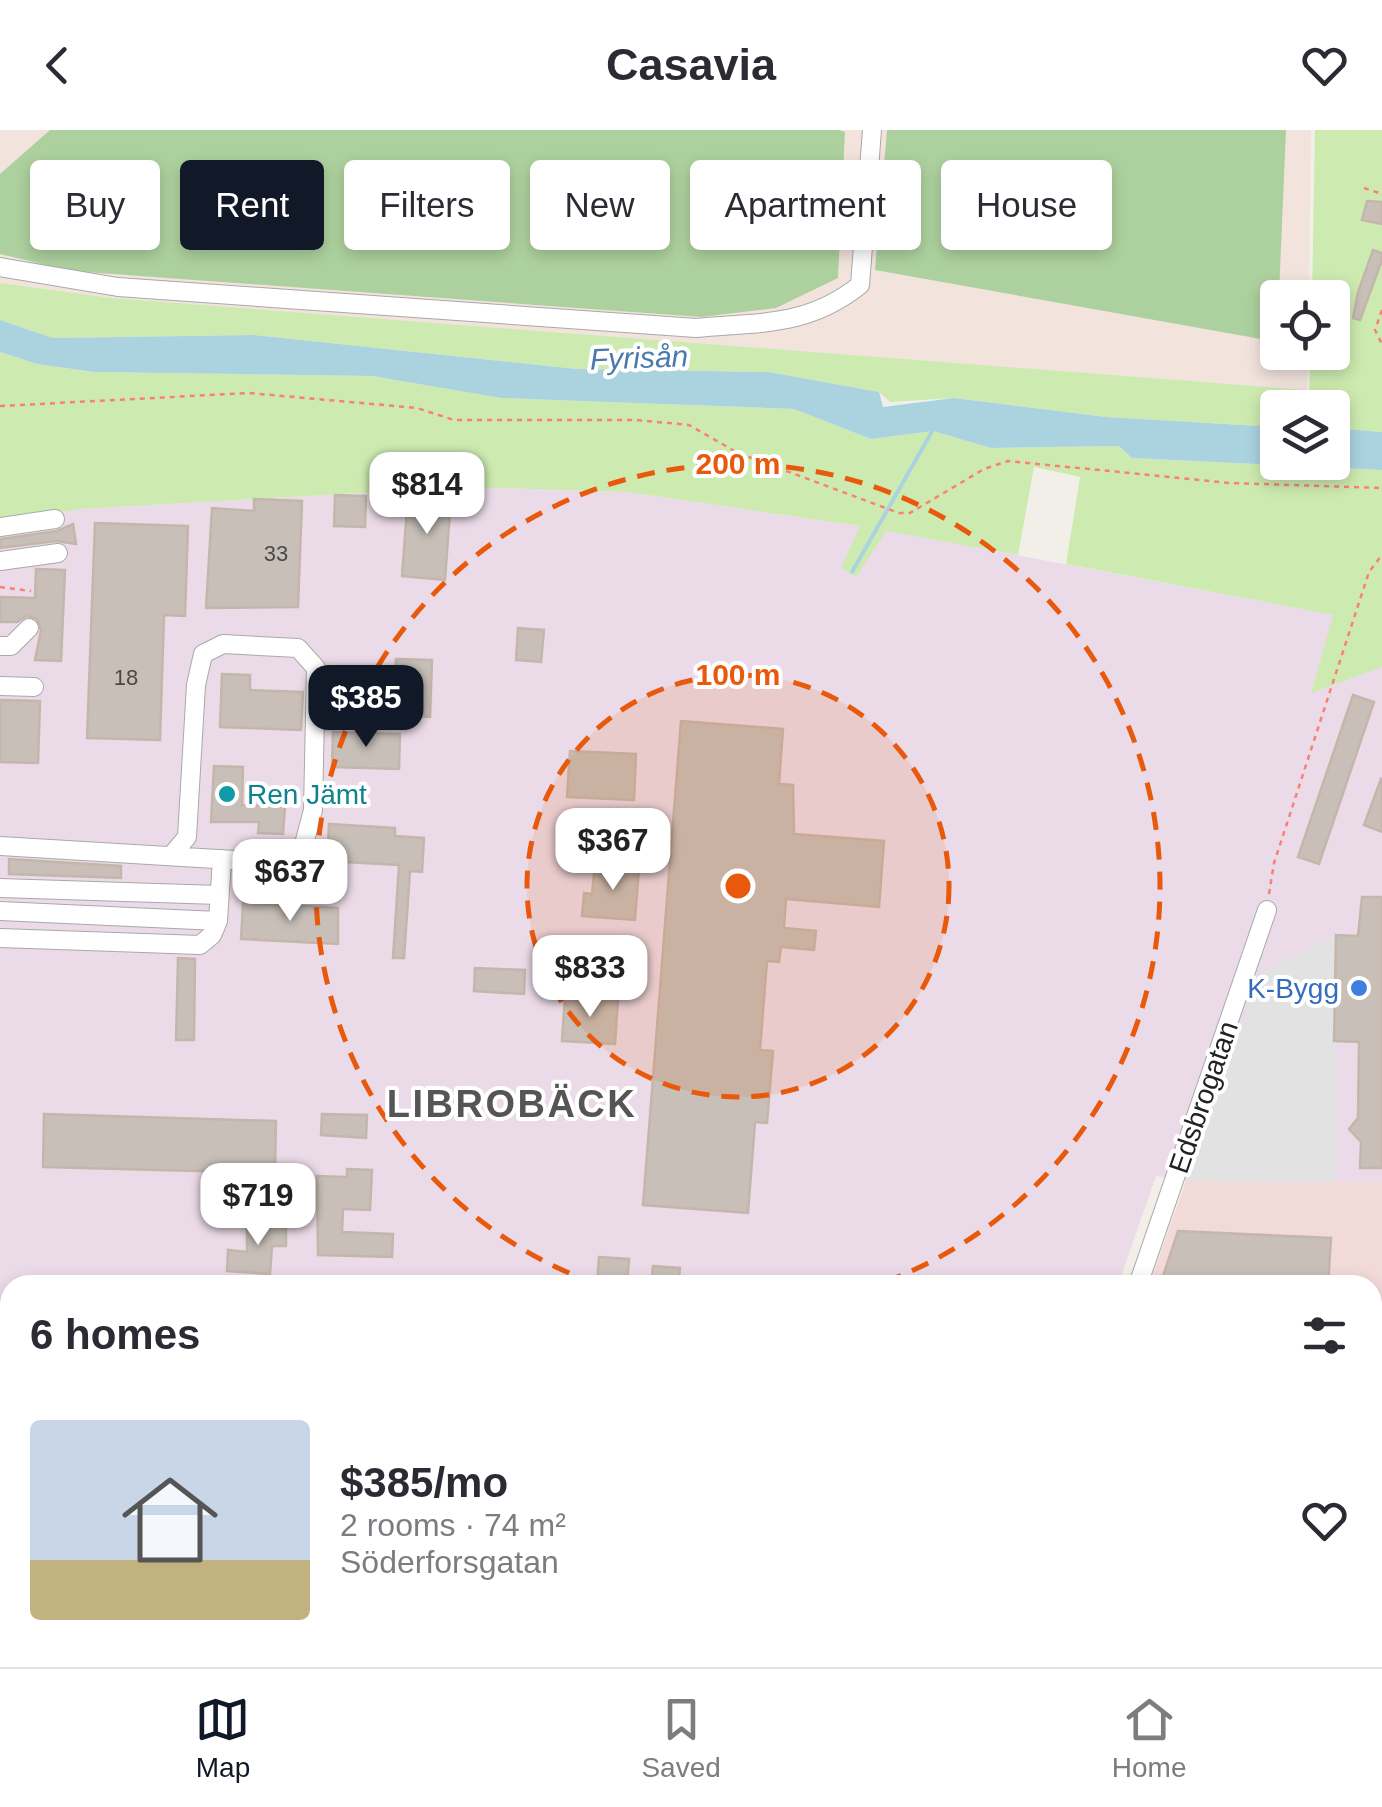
<!DOCTYPE html>
<meta charset="utf-8">
<style>
body{margin:0;font-family:Helvetica,sans-serif;background:#f2f2f3;color:#2b2b33;height:100vh;display:flex;flex-direction:column;font-size:38px;white-space:nowrap}
*{box-sizing:border-box;margin:0}
p{font-size:32px;color:#7c7c81}
.icon{flex:none;width:55px;height:55px;fill:none;stroke:currentColor;stroke-width:2;stroke-linecap:round;stroke-linejoin:round}
.map{position:relative;flex:1;overflow:hidden}
.panel{position:absolute;left:0px;top:1145px;width:1382px;height:392px;display:flex;flex-direction:column;background:#fff;border-radius:30px 30px 0 0;box-shadow:0 5px 15px #0003}
.panel>*{flex:none}
.guide{position:absolute;left:30px;top:30px;width:1322px;height:90px;display:flex;gap:20px}
.fabs{position:absolute;left:1260px;top:150px;display:grid;gap:20px}
.fabs a{display:grid;place-items:center;width:90px;height:90px;border-radius:10px;background:#fff;box-shadow:0 5px 15px #0003;font-size:50px}
.price{position:absolute;translate:-50% -85px;padding:0 22px;border-radius:20px;background:#fff;color:#222;font-size:32px;line-height:65px;filter:drop-shadow(0 2px 5px #0008)}
.price::after{content:'';position:absolute;left:50%;top:60px;width:30px;height:22px;margin-left:-15px;background:inherit;clip-path:polygon(0 0,100% 0,50% 100%)}
.price.active{background:#111827;color:#fff}
ul{padding:0;list-style:none}
li{display:flex;align-items:center;gap:30px;height:250px;padding:0 30px}
li span{display:grid;place-items:center;flex:none;width:280px;height:200px;border-radius:10px;color:#555}
li>.icon{margin-inline-start:auto}
span .icon{width:120px;height:120px;fill:#fffc;stroke-width:1}
li b{font-size:42px}
h2{display:flex;justify-content:space-between;align-items:center;height:120px;padding:0 30px;font-size:42px}
.pill{padding:0 35px;border-radius:10px;background:#fff;box-shadow:0 5px 15px #0003;font-size:35px;line-height:90px}
.pill.active{background:#111827;color:#fff}
header{display:flex;justify-content:space-between;align-items:center;height:130px;padding:0 30px;background:#fff;font-size:45px;font-weight:800}
.tabs{display:flex;justify-content:space-around;align-items:center;height:140px;border-top:2px solid #e1e1e2;background:#fff;font-size:28px;color:#7c7c81}
.tabs a{display:grid;justify-items:center;gap:5px}
.tabs .active{color:#111827}
.map>svg:first-child{display:block}
.commercial{fill:#f2dad9}
.industrial{fill:#ebdbe8}
.military{fill:#f3e3dd}
.farmland{fill:#eef0d5}
.grass{fill:#cdebb0}
.forest{fill:#add19e}
.parking{fill:#e2e2e2}
.water{fill:#aad3df}
.lines{fill:none;stroke-linecap:round;stroke-linejoin:round}
.stream{stroke:#aad3df;stroke-width:4}
.building{fill:#c7bfb8;stroke:#c4b6ab;stroke-width:2.5}
.minor-casing{stroke:#a9a9a9;stroke-width:20}
.major-casing{stroke:#a06b00;stroke-width:22}
.path{stroke:#fa8072;stroke-width:2.5;stroke-dasharray:5 5;stroke-linecap:butt}
.minor{stroke:#fff;stroke-width:18}
.major{stroke:#fcd6a4;stroke-width:20}
.ring{fill:none;stroke:#e8590c;stroke-width:5;stroke-dasharray:18 12}
.culture-dot{fill:#0f9aa8;stroke:#fff;stroke-width:4}
.shop-dot{fill:#3f7fe0;stroke:#fff;stroke-width:4}
.labels{text-anchor:middle;stroke-width:8;stroke-linejoin:round;paint-order:stroke}
.number-label{font-size:22px;fill:#4b4948}
.culture-label{font-size:28px;fill:#0d838f;stroke:#fff;text-anchor:start}
.shop-label{font-size:28px;fill:#366cbe;stroke:#fff;text-anchor:end}
.street-label{font-size:28px;fill:#222;stroke:#fff}
.water-label{font-size:30px;font-style:italic;fill:#4a7aab;stroke:#fff}
.district-label{font-size:38px;font-weight:bold;letter-spacing:2.5px;fill:#555;stroke:#fff}
.centre{fill:#e8590c;stroke:#fff;stroke-width:5}
.ring-label{font-size:30px;text-anchor:middle;font-weight:bold;fill:#e8590c;stroke:#fff;stroke-width:8;stroke-linejoin:round;paint-order:stroke}
</style>
<header><svg class="icon" aria-label="back" viewBox="0 0 24 24"><path d="M15 5l-7 7 7 7"/></svg>Casavia<svg class="icon" aria-label="heart" viewBox="0 0 24 24"><path d="M12 20l-8-8c-3-5 5-10 8-4 3-6 11-1 8 4z"/></svg></header>
<div class="map">
<svg width="1382" height="1537" viewBox="0 0 1382 1537">
<rect width="100%" height="100%" fill="#f2efe9"/>
<path class="commercial" d="M1186,1051l196,1v243l-9,10 -1,-150h-223z
M548,1528h155l72,9h-224z"/>
<path class="industrial" d="M465,357l162,5 246,36 461,87 -23,77 71,-25v515l-196,-1 -30,-5 -38,109h-1108v271l-10,1v-1036l80,-12z"/>
<path class="military" d="M0,0h1311l-2,167 -31,1v54l30,1 -1,37 -1195,-92 -112,-15z"/>
<path class="farmland" d="M10,1504v24h456l1,9h-467v-32z"/>
<path class="grass" d="M1315,0h67v302l-49,-4 -1,-20h-54l-1,19 -172,-10 -151,-19 -64,4 -11,-10 -110,-20 -192,-3 -323,-34 -201,3 -53,-18v-37l112,15 1195,92 2,13 1,-50 22,-1v-54l-20,-1z
M0,222l37,12 57,8 278,4 129,22 293,11 77,30 62,-8 58,17 128,-2 13,12 250,12v197l-71,26 22,-78 -267,-51 14,-87 -46,-10 -16,88 -132,-24 -30,46 -15,-9 19,-42 -233,-34 -162,-5 -385,22 -80,12z"/>
<path class="forest" d="M50,0h789l6,2 -7,146 -62,30 -75,9 -629,-46 -72,-17v-80z
M887,0h399l-9,212 -402,-72z
M466,1528h82l3,9h-84z"/>
<path class="parking" d="M1336,805l-1,247 -149,-1 74,-208z"/>
<path class="water" d="M0,190l53,18 201,-3 323,34 192,3 110,20 4,15 71,-9 152,19 171,10 1,35h54l1,-34 49,4v38l-250,-12 -13,-12 -128,2 -58,-17 -62,8 -77,-30 -293,-11 -129,-22 -278,-4 -57,-8 -37,-12z"/>
<g class="lines">
<path class="stream" d="M852,442l82,-144"/>
</g>
<path class="building" d="M1367,71l15,1v22l-20,-4z
M1373,120l9,3v7l-22,60 -7,-2 5,-26z
M335,365l31,1 -1,31 -31,-1z
M408,365l43,3 -6,82 -43,-4z
M254,369l48,2 -4,106 -92,1 6,-100 42,3z
M95,393l93,3 -3,90 -21,-1 -4,125 -73,-2z
M73,394l3,20 -20,-3 -56,7v-9l57,-8z
M36,439l29,1 -4,91 -26,-1 6,-30 -4,-11 -10,-3 -10,6h-17v-25l35,1z
M518,498l26,2 -3,32 -25,-2z
M396,529l36,1 -2,57 -37,-2z
M222,544l28,1v15l53,2 -2,38 -81,-3z
M1353,565l21,7 -55,162 -21,-7z
M0,570l40,1 -2,62 -38,-1z
M681,591l102,8 -4,55 14,1 1,49 90,7 -5,66 -93,-8 -2,29 32,3 -2,19 -33,-3 -2,15 -12,-1 -7,89 13,1 -6,72 -12,-1 -7,91 -105,-8z
M333,602l67,2 -1,35 -67,-2z
M570,621l66,3 -2,46 -67,-3z
M214,636l29,1 -1,38 43,2 -2,27 -25,-1 1,-11h-48z
M1381,649l1,1v52l-18,-7z
M329,694l66,4v8l29,2 -2,34 -12,-1 -6,87h-11l6,-93 -72,-4z
M9,729l112,7v12l-112,-4z
M595,734l44,4 -4,52 -53,-4 2,-23 8,1z
M1362,767h20v271h-22l1,-26 -12,-13 9,-11 1,-76 -25,-1 2,-106 22,1z
M243,773l95,5v36l-97,-5z
M178,828l17,1 -1,81h-18z
M475,838l50,2 -1,24 -50,-3z
M565,866l53,3 -3,45 -53,-3z
M44,984l232,7 -1,52 -232,-6z
M322,984l45,1 -1,23 -45,-3z
M347,1039l25,1 -2,40 -27,-1 -1,23 51,2 -1,23 -74,-2 -1,-79 30,1z
M247,1093h39v23h-14l-2,28 -43,-3 1,-21 19,2z
M1178,1101l153,7 -3,47h-168z
M599,1127l30,2 -2,26h-30z
M653,1136l27,2 -2,17h-27z"/>
<g class="lines">
<defs>
<path id="minor" d="M0,137l118,20 578,41c64,-6 111,-1 164,-43l12,-155
M0,397l55,-8
M0,431l58,-8
M0,516h11l18,-18
M0,556l34,1
M0,716l283,17 21,-19 9,-34 3,-142 -18,-20 -75,-4 -20,10 -7,31 -9,152 -16,19
M0,758l219,7
M0,781l218,10 4,-62
M0,808l200,7 12,-10 6,-14
M1138,1155l129,-375
M0,1338h10
M667,1528l5,9
M1022,1537l1,-9"/>
<path id="major" d="M1372,1389l10,-14
M1372,1441l10,-26
M0,1482l10,-1
M1372,1525l7,12
M800,1528l43,6
M830,1532l177,5
M1306,1537l14,-5"/>
</defs>
<use href="#minor" class="minor-casing"/>
<use href="#major" class="major-casing"/>
<path class="path" d="M1364,58l18,6
M1382,180l-7,20 7,14
M0,276l249,-13 168,15 37,12h183l52,5 49,28 161,60h11l74,-44 24,-8 222,22 152,5
M0,457l31,4
M1269,764l5,-31 95,-291 13,-17
M1372,1317l10,-10
M0,1456h10
M1372,1494l10,2
M1155,1528l39,3
M1229,1528l62,3
M391,1537v-9"/>
<use href="#minor" class="minor"/>
<use href="#major" class="major"/>
</g>
<circle cx="738" cy="756" r="211" fill="#e8590c" fill-opacity=".12"/>
<g class="ring">
<circle cx="738" cy="756" r="211"/>
<path d="M597 1154A422 422 0 1 1 879 1154"/>
</g>
<circle class="culture-dot" cx="227" cy="664" r="10"/>
<circle class="shop-dot" cx="1359" cy="858" r="10"/>
<g class="labels">
<g class="number-label">
<text x="276" y="431">33</text>
<text x="126" y="555">18</text>
</g>
<g class="culture-label">
<text x="247" y="674">Ren Jämt</text>
</g>
<g class="shop-label">
<text x="1339" y="868">K-Bygg</text>
</g>
<g class="street-label">
<text transform="translate(1203 967) rotate(-71)" y="10">Edsbrogatan</text>
</g>
<g class="water-label">
<text transform="translate(639 228) rotate(-2)" y="10">Fyrisån</text>
</g>
<g class="district-label">
<text x="512" y="987">LIBROBÄCK</text>
</g>
</g>
<circle cx="738" cy="756" r="15" class="centre"/>
<g class="ring-label">
<text x="738" y="344">200 m</text>
<text x="738" y="555">100 m</text>
</g>
</svg>
<div class="fabs">
<a><svg class="icon" aria-label="locate" viewBox="0 0 24 24"><circle cx="12" cy="12" r="6"/><path d="M12 2v4M12 18v4M2 12h4M18 12h4"/></svg></a>
<a><svg class="icon" aria-label="layers" viewBox="0 0 24 24"><path d="M12 4l9 5-9 5-9-5zM3 14l9 5 9-5"/></svg></a>
</div>
<b class="price" style="left:427px;top:407px">$814</b>
<b class="price active" style="left:366px;top:620px">$385</b>
<b class="price" style="left:613px;top:763px">$367</b>
<b class="price" style="left:290px;top:794px">$637</b>
<b class="price" style="left:590px;top:890px">$833</b>
<b class="price" style="left:258px;top:1118px">$719</b>
<div class="guide">
<a class="pill">Buy</a>
<a class="pill active">Rent</a>
<a class="pill">Filters</a>
<a class="pill">New</a>
<a class="pill">Apartment</a>
<a class="pill">House</a>
</div>
<section class="panel">
<h2>6 homes<svg class="icon" aria-label="filters" viewBox="0 0 24 24"><path d="M4 7h16M4 17h16"/><circle cx="9" cy="7" r="2"/><circle cx="15" cy="17" r="2"/></svg></h2>
<ul>
<li><span style="background:linear-gradient(#c9d6e8 70%,#c2b280 0)"><svg class="icon" aria-label="home" viewBox="0 0 24 24"><path d="M3 11l9-7 9 7M6 9v11h12V9"/></svg></span><div><b>$385/mo</b><p>2 rooms · 74 m²</p><p>Söderforsgatan</p></div><svg class="icon" aria-label="heart" viewBox="0 0 24 24"><path d="M12 20l-8-8c-3-5 5-10 8-4 3-6 11-1 8 4z"/></svg></li>
</ul>
</section>
</div>
<nav class="tabs">
<a class="active"><svg class="icon" aria-label="map" viewBox="0 0 24 24"><path d="M3 6l6-2 6 2 6-2v14l-6 2-6-2-6 2zM9 4v14M15 6v14"/></svg>Map</a>
<a><svg class="icon" aria-label="saved" viewBox="0 0 24 24"><path d="M7 4h10v16l-5-4-5 4z"/></svg>Saved</a>
<a><svg class="icon" aria-label="home" viewBox="0 0 24 24"><path d="M3 11l9-7 9 7M6 9v11h12V9"/></svg>Home</a>
</nav>
